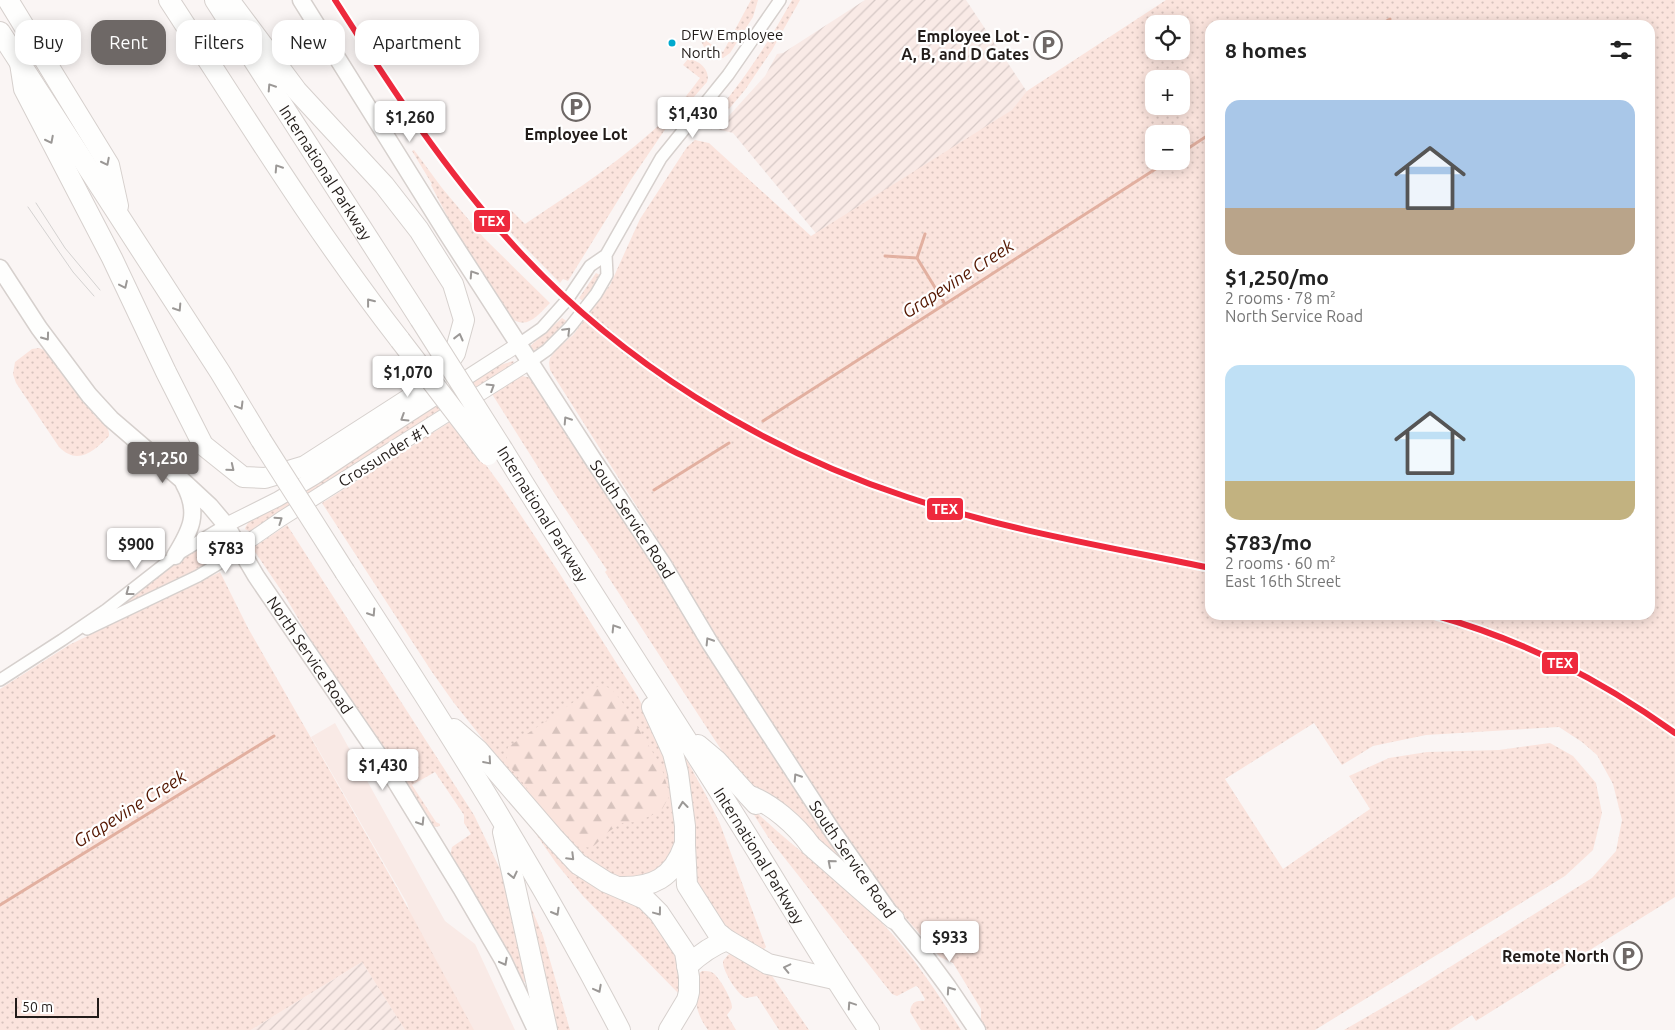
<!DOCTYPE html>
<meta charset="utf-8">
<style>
body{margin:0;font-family:Ubuntu,sans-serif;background:#f6f6f6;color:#222;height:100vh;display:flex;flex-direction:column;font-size:19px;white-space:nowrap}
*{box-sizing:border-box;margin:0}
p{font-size:16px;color:#767676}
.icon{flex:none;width:28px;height:28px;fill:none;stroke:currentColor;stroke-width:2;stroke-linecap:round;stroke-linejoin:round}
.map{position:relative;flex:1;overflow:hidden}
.details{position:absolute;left:1205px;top:20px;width:450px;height:600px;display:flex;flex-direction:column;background:#fff;border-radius:15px;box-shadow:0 2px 12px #0003}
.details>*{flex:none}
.top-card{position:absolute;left:15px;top:20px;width:475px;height:45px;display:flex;gap:10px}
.tools{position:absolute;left:1145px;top:15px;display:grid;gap:10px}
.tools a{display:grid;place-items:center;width:45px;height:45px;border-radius:10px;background:#fff;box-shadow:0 2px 12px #0003;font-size:25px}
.scale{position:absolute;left:15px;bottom:12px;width:84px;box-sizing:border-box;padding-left:5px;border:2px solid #221c19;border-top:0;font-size:14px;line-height:18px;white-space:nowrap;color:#221c19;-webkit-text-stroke:4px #fff;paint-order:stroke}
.price{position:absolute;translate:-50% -42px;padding:0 11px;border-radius:5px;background:#fff;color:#222;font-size:16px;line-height:32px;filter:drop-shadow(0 1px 2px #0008)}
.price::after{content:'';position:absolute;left:50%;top:30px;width:15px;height:11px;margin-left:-8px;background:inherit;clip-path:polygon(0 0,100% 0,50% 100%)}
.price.on{background:#6e6866;color:#fff}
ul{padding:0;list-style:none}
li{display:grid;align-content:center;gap:10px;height:265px;padding:0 20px}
li span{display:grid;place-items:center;height:155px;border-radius:15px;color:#555}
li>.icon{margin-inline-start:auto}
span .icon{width:90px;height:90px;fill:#fffc;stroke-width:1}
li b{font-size:21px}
h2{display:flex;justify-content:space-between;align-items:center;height:60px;padding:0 20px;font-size:21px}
.chip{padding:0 18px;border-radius:15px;background:#fff;box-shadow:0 2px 12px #0003;font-size:18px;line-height:45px}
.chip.on{background:#6e6866;color:#fff}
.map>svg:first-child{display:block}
.built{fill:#f9eae6}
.industrial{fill:url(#industrial-furrows)}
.grass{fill:url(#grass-dots);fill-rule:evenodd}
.forest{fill:url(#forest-firs)}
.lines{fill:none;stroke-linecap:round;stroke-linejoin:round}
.stream{stroke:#e2b0a0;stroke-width:3}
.minor-casing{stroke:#d6d0cd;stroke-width:14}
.tertiary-casing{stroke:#d6d0cd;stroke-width:16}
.secondary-casing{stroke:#d6d0cd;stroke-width:19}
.motorway-casing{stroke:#d6d0cd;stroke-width:22}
.minor{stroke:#fefefd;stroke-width:11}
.tertiary{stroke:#fefefd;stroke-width:14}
.secondary{stroke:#fefefd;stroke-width:16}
.motorway{stroke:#fefefd;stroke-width:20}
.tram{stroke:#d4d2d1;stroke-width:1}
.motorway-bridge-casing{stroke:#d6d0cd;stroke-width:22;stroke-linecap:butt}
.motorway-bridge{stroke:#fefefd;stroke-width:20}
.rail-1-casing{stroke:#fff;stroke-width:10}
.rail-1{stroke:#ee293d;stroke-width:6}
.oneway{stroke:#9b9896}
.bus-dot{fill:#00a9ce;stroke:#fff;stroke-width:2}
.labels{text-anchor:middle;stroke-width:4.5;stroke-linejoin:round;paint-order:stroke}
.bus-label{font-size:15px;fill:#221c19;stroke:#fff;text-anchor:start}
.poi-label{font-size:16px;font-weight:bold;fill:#221c19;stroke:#fff;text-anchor:end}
.street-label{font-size:16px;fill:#221c19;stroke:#fff}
.water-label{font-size:18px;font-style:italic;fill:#541701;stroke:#fff}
.line-badge{stroke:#fff;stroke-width:2}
.badge-label{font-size:14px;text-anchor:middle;font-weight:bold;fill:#fff}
</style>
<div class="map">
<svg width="1675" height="1030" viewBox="0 0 1675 1030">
<defs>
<pattern id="industrial-furrows" width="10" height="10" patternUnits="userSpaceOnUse" patternTransform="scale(1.25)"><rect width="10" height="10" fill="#f9eae6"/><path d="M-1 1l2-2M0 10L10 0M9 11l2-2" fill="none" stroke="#d5c8c5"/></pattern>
<pattern id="grass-dots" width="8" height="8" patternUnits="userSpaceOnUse" patternTransform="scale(1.25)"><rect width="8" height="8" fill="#fbe4dd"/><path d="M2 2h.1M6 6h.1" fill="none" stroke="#d7c3bd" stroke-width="1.8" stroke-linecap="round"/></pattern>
<pattern id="forest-firs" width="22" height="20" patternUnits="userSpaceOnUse" patternTransform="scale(1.25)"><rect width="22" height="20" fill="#fbe4dd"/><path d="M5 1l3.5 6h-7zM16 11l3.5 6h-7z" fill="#d7c3bd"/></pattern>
</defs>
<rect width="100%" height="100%" fill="#faf5f4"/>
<path class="built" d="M335,723l110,198 30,23 40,86h-53l-48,-102 -7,-25 -96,-166z"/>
<path class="industrial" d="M865,0h101l81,122 -214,132 -100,-121 -16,-4 48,-53 12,-22 6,-1z
M362,962l43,68h-154z"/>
<path class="grass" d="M751,0h7l-5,17 -23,36 -7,5 -6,-1 -13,-10 -3,-6 1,-3 21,14z
M792,0h8l-28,50 -27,40 -34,40c-3,-11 6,-19 13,-27 26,-32 48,-67 68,-103z
M1166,0h509v897l-199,124 -4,-6 -23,15h-105l66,-38 182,-114 24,-27 6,-31 -9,-36 -16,-29 -15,-13 -23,-15 -133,8 -53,11 -31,19 -28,-42 -89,56 58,90 87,-60 -21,-33 40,-18 38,-6 72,-2 51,-7 23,13 23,27 6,30 -9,37 -28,26 -250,154h-328l-6,-10v-11l-28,-46 -13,-6 -50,-57 -26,-34 -135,-206 -50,-87 -129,-203 -1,-7 1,-5 6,-8 17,-15 37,-50 30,-66 47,-72 8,-7 14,3 102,93 201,-126 15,-19zM1154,24h27v27h-27zM1210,25h440v590h-440zM1154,79h27v27h-27zM1154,134h27v27h-27z
M688,59c11,1 23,11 19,23l-43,49 -34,50 -62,100 -5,-2 -3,4 -47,-48 -14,-17 9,-7h4l13,13c50,-33 100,-66 144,-108 11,-11 21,-25 31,-38l-17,-13z
M414,150l28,38 42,50 66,65c-13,13 -23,28 -41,14l-47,-72 -31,-60 1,-1 -20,-33z
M596,273l4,2v2l-16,25 -5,-4z
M562,318l6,4c-10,9 -23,25 -36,29l-3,-4z
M39,348l5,2 52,67c6,5 14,10 13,19 -15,15 -31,30 -50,11l-43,-64 -3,-9 2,-12 17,-13z
M513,361l1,1 -11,10 -247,157 -7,2 -4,-2c4,-14 28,-21 40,-27l215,-137z
M522,376l10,2 311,482 -3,1 -76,-64 -25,-25 -17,-21 -117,-179 2,-2 -52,-76 -63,-100z
M453,420l49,67 56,84 80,126 23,44 17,79 -4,33 -17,21 -27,7 -35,-14 -38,-35 -103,-129 -22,-31 -110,-169z
M287,525l187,290 27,56 15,44 12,66 -4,1 -74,-126 2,-9 19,-13 -7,-11v-8l-29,-43 -23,13 24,37 4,2v2l-5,1 -4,-2 -115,-176 -31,-53 -32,-47 1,-2z
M220,532l10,18 -47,29 -70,34 -2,-3 75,-58z
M220,572l28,56 149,260 77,142h-69l-43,-68 -111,68h-251v-341l69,-44z
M680,748l26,47 14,29 46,123 -6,6 -33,-18 -37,-56z
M511,798l37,39 99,69 36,56 -2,34 -98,-100 -27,-33z
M750,806c38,38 82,68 121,106 36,34 64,77 90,118h-40l-11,-18c1,-9 5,-12 14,-11l1,-2 -7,-12 -2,-1 -19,10 -5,-2 -124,-157 -19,-30z
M531,907l12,29 27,94h-15l-28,-122z
M732,953l38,20 39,57h-30l-22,-34 -11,2c-9,-4 -24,-28 -23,-37l5,-6z
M702,971c4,0 8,0 11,2 7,5 20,28 19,35l-5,7 9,15h-28c-15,-21 -12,-31 -11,-55z"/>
<path class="forest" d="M603,685l8,4 10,11 40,66 9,29 -9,16 -24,11 -15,1 -14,9 -12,12 -5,4 -6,-1 -9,-5 -24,-22 -44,-56 -2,-10 2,-7 86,-59z"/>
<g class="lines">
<path class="stream" d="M1380,25l10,-6
M1181,153l29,-19
M925,234l-8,24 28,46
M885,256l32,2
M763,421l405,-260
M654,490l75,-47
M0,905l274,-169"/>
<defs>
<path id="minor" d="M519,344l23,-16 25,-28 23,-34 16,-11 55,-97 67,-83 52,-75
M530,362l17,-12 23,-23 26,-33 11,-19 -1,-20
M87,629l111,-53 20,-12 21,-16
M0,680l62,-40 44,-30 69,-54 51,-31"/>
<path id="tertiary" d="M226,525l52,-26 37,-22 75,-50 129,-83
M239,548l42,-29 249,-157"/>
<g id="secondary">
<path id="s1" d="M301,0l145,232 148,229 70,105 46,77 123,189 61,87 34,41 20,27 29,43"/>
<path id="s2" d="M0,268l39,60 50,67 22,24 71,61 28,26 16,19 30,51 132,193 73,119 42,72 33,70"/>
<path d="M175,556c16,-26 25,-43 9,-72"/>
</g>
<g id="motorway">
<path d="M8,0l101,165 9,41"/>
<path d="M169,0c75,115 147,232 231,340"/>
<path id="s3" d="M215,0l205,319"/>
<path d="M0,32l220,340 41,68"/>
<path d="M20,63l4,26 88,169 54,114 37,73 40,32 22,1 40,-12 118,-76 19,-18 13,-19 9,-33 -11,-36 -34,-54 -35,-45 -87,-94 -68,-91"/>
<path id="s4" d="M503,450c74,121 152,239 227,358 47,74 90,150 139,222"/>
<path d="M345,572c98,150 193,300 275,458"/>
<path d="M652,707l21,46 5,20 7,53v19l2,40 30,47 10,8 41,24 66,15"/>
<path d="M454,729l24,21 75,87 25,27 28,18 39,17 14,14 26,39 4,25v15l-2,8 -18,30"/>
<path d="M698,745l19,16 39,43"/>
<path d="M748,795c24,9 48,30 63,51l83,73"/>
<path d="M503,832l44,198"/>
<path d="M620,887c32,1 53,-9 64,-41"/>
<path d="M687,966c11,-10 26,-21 40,-26"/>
</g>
</defs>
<use href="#minor" class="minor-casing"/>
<use href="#tertiary" class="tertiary-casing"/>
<use href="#secondary" class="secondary-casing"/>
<use href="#motorway" class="motorway-casing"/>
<use href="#minor" class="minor"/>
<use href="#tertiary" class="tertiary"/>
<use href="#secondary" class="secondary"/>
<use href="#motorway" class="motorway"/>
<path class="tram" d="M36,203l29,45 35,42
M28,207l45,65 21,24"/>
<defs>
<path id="motorway-bridge" d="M420,319l83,131
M400,340l88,115
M261,440l84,132"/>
</defs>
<use href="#motorway-bridge" class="motorway-bridge-casing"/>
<use href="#motorway-bridge" class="motorway-bridge"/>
<defs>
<path id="rail-1" d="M335,0c55,86 110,171 180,247 105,115 244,201 392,250 98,33 202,50 303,71
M1434,615c91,26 164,63 241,118"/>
</defs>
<use href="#rail-1" class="rail-1-casing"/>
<use href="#rail-1" class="rail-1"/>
</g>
<defs><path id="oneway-chevron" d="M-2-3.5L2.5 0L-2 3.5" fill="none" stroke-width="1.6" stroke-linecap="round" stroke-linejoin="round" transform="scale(1.25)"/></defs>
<g class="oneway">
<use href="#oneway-chevron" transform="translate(271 87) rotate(-123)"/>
<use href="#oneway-chevron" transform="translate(50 140) rotate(63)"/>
<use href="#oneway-chevron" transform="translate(106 162) rotate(63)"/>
<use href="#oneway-chevron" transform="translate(278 168) rotate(-123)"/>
<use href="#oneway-chevron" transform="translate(473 274) rotate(-123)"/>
<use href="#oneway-chevron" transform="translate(124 285) rotate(65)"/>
<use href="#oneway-chevron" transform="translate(370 302) rotate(-128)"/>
<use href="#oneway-chevron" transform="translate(178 308) rotate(57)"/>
<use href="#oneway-chevron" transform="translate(567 331) rotate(-45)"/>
<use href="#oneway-chevron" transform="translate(46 337) rotate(54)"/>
<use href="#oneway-chevron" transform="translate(459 337) rotate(-76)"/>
<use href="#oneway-chevron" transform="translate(491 387) rotate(-32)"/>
<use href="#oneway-chevron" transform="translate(240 406) rotate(59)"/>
<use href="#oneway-chevron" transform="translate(404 418) rotate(148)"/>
<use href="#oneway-chevron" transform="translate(567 420) rotate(-123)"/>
<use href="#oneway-chevron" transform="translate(231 468) rotate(39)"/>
<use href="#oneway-chevron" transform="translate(279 520) rotate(-34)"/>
<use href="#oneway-chevron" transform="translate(129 592) rotate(143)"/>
<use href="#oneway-chevron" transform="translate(372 613) rotate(57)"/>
<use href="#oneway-chevron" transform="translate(615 628) rotate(-122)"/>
<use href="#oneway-chevron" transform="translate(709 641) rotate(-122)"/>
<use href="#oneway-chevron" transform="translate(488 761) rotate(49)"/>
<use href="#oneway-chevron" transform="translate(797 777) rotate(-123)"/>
<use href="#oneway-chevron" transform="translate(683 805) rotate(-96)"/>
<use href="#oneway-chevron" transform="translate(421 822) rotate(58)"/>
<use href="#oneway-chevron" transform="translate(571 857) rotate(45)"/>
<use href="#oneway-chevron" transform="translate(831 863) rotate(-139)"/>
<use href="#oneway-chevron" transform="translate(513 875) rotate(77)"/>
<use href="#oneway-chevron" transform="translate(556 912) rotate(60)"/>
<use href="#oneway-chevron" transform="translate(658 912) rotate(53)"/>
<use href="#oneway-chevron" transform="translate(504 962) rotate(62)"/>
<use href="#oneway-chevron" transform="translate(787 968) rotate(-167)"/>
<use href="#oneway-chevron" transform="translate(598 989) rotate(62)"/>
<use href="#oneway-chevron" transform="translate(950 990) rotate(-125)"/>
<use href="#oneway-chevron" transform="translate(851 1005) rotate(-124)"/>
</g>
<defs>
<symbol id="parking-ring" viewBox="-11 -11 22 22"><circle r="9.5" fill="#fff" stroke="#6e6866" stroke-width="1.5"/><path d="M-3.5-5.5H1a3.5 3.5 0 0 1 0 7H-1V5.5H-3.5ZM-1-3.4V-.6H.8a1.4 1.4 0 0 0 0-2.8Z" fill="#6e6866"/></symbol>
</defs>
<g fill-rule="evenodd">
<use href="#parking-ring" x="1032" y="29" width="32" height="32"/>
<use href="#parking-ring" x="560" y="91" width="32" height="32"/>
<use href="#parking-ring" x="1612" y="940" width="32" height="32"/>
</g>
<circle class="bus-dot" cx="672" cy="43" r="4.5"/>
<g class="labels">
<g class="bus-label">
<text x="681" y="40">DFW Employee<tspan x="681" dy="18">North</tspan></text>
</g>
<g class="poi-label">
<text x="1029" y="42">Employee Lot -<tspan x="1029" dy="18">A, B, and D Gates</tspan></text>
<text x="576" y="140" text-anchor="middle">Employee Lot</text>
<text x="1609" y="962">Remote North</text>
</g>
<g class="street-label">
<text dy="6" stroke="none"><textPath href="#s3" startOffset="205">International Parkway</textPath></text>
<text transform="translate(384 455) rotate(-32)" y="6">Crossunder #1</text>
<text transform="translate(543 514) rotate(58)" y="6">International Parkway</text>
<text dy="6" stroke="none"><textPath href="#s1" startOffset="616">South Service Road</textPath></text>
<text dy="6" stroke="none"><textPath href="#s2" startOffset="499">North Service Road</textPath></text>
<text dy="6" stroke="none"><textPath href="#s4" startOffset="480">International Parkway</textPath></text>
<text dy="6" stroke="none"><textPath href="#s1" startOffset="1021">South Service Road</textPath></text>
</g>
<g class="water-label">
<text transform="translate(958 279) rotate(-33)" y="6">Grapevine Creek</text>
<text transform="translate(130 809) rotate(-32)" y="6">Grapevine Creek</text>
</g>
</g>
<g class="line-badge">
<rect x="473" y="209" width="38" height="24" rx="5" fill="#ee293d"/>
<rect x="926" y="497" width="38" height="24" rx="5" fill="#ee293d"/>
<rect x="1541" y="651" width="38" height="24" rx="5" fill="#ee293d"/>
</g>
<g class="badge-label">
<text x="492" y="226">TEX</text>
<text x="945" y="514">TEX</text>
<text x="1560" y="668">TEX</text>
</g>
</svg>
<div class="tools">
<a><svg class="icon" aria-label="locate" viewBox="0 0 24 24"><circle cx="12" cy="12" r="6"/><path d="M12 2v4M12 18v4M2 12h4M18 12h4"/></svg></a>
<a>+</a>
<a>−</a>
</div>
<div class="scale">50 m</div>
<b class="price" style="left:693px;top:139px">$1,430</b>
<b class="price" style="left:410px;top:143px">$1,260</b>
<b class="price" style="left:408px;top:398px">$1,070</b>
<b class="price on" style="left:163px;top:484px">$1,250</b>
<b class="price" style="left:136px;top:570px">$900</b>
<b class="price" style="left:226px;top:574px">$783</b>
<b class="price" style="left:383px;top:791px">$1,430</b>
<b class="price" style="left:950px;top:963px">$933</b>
<div class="top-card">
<a class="chip">Buy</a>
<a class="chip on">Rent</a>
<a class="chip">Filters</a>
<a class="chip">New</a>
<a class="chip">Apartment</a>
</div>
<section class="details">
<h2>8 homes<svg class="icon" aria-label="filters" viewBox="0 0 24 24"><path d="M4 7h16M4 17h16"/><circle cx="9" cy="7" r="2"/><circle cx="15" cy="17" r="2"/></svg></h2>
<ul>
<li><span style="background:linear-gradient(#a9c7e8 70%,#b9a48a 0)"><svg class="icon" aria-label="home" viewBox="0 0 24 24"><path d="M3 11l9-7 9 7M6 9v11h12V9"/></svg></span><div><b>$1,250/mo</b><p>2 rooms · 78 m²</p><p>North Service Road</p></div></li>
<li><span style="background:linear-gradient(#bfe0f5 75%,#c2b280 0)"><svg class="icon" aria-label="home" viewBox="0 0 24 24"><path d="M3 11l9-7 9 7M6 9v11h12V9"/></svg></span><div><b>$783/mo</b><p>2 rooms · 60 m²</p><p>East 16th Street</p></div></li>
</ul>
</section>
</div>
